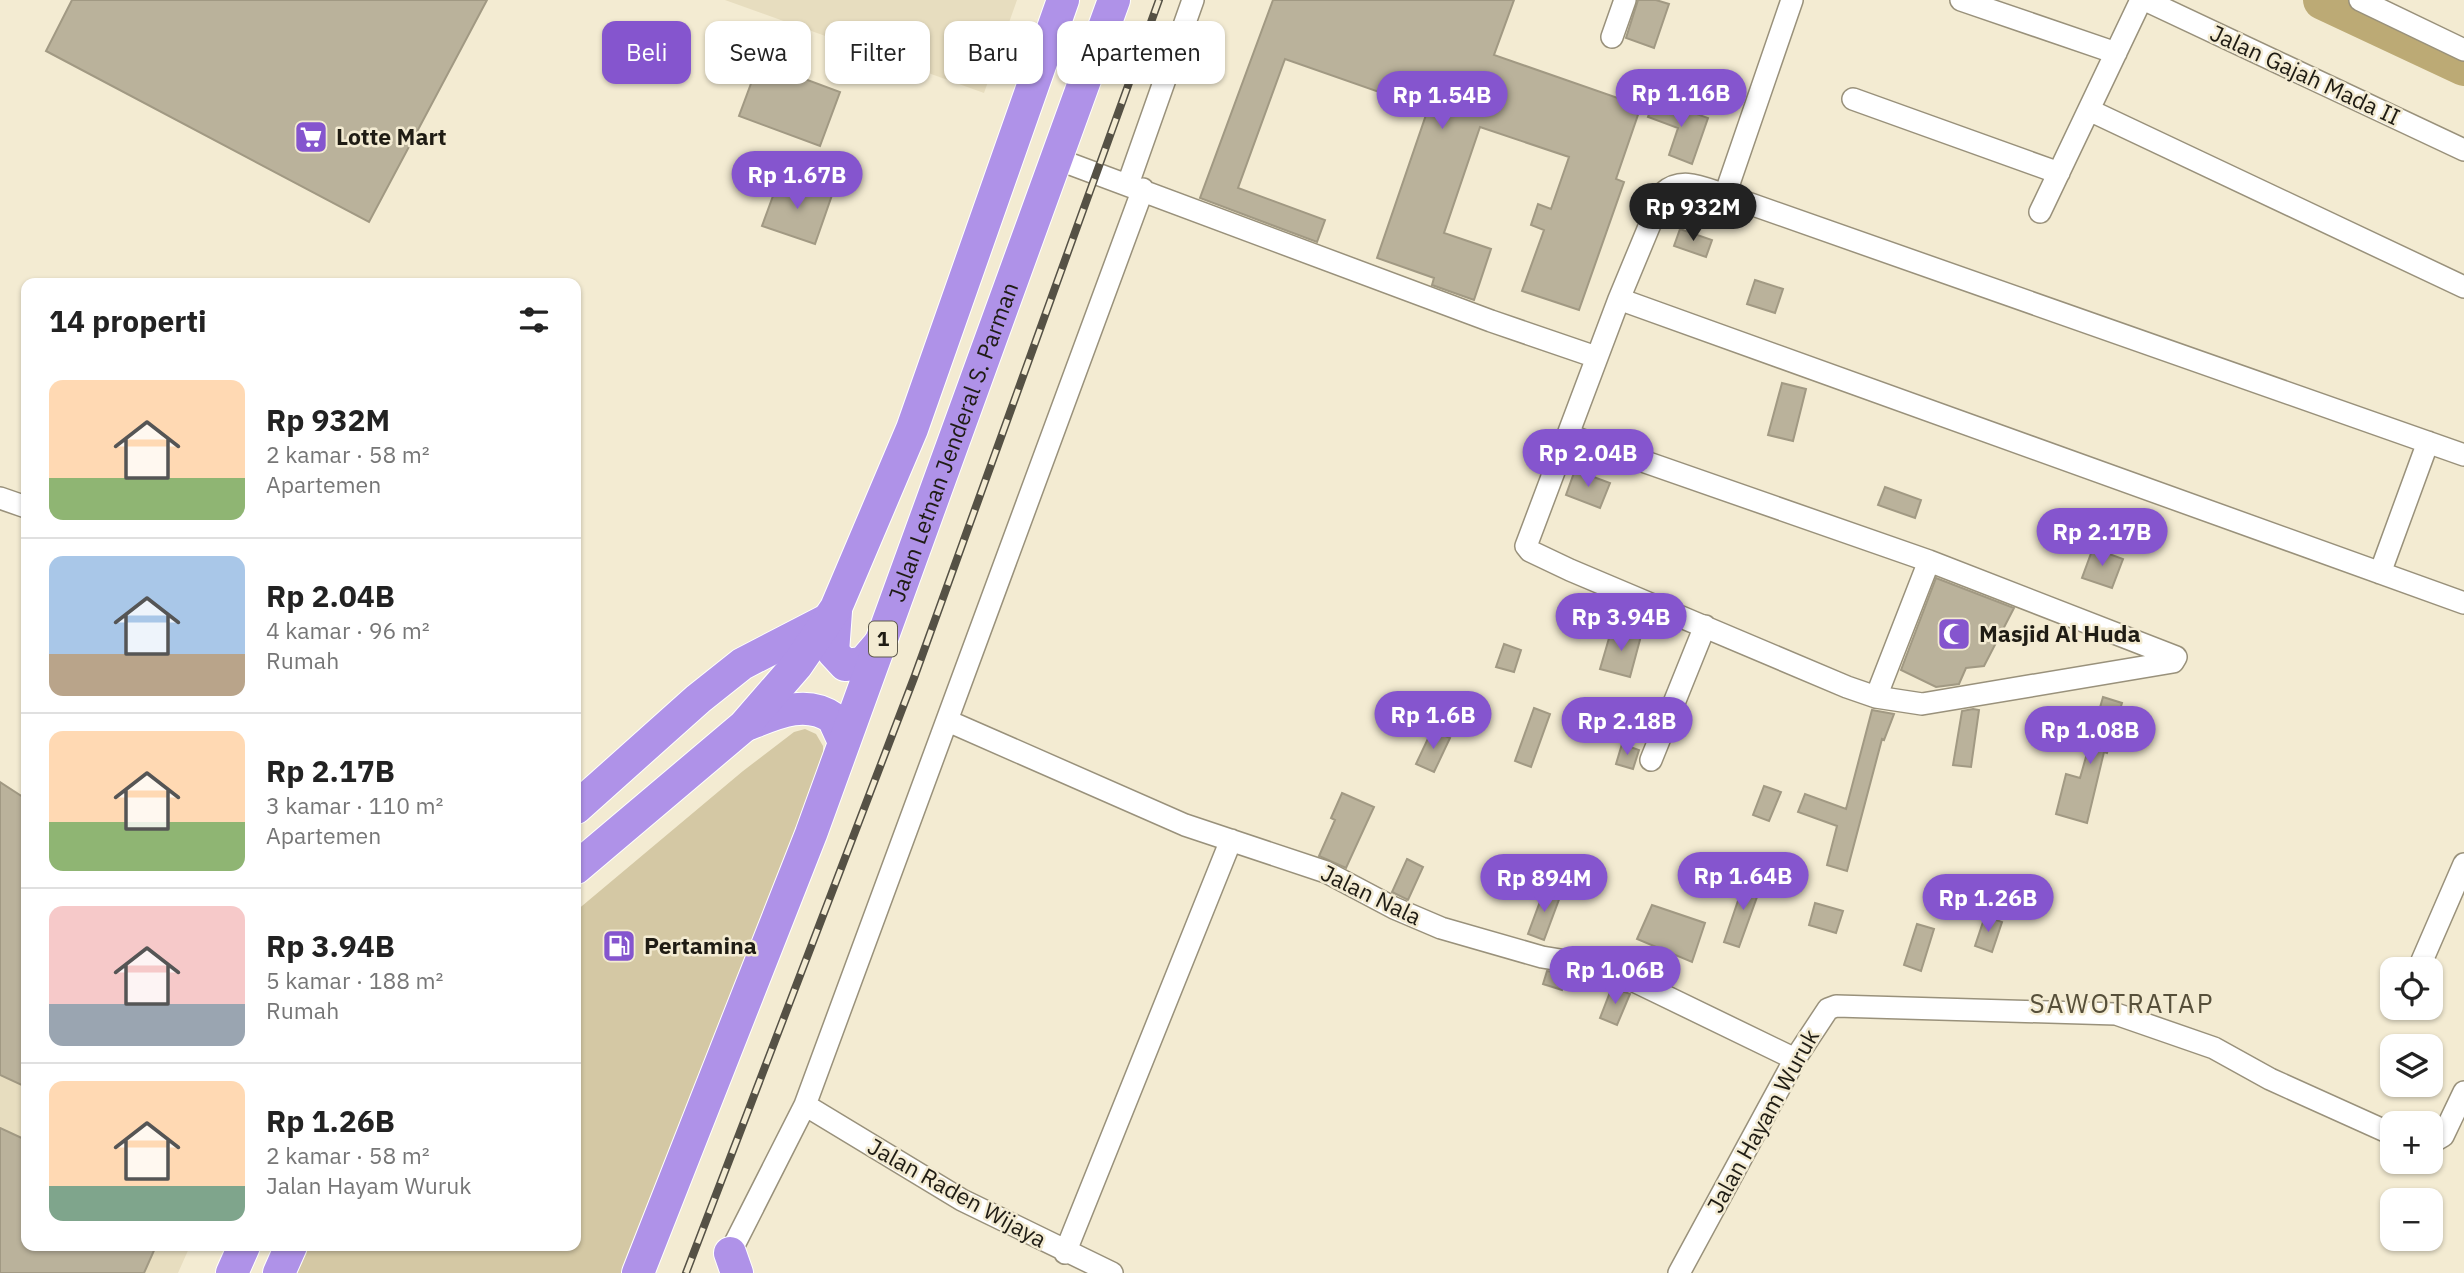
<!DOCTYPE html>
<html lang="id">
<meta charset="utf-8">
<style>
body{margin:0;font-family:"IBM Plex Sans",sans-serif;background:#f6f6f6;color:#222;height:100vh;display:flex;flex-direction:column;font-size:26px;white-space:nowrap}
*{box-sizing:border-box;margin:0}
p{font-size:23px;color:#767676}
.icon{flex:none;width:38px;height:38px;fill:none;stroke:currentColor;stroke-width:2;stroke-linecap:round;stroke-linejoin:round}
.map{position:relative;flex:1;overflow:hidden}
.panel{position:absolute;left:21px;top:278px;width:560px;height:973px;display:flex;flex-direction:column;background:#fff;border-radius:14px;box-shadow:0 2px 5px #0004}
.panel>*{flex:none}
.guide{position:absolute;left:602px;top:21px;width:665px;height:63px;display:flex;gap:14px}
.buttons{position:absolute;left:2380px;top:957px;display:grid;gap:14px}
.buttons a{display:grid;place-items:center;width:63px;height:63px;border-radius:14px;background:#fff;box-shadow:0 2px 5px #0004;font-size:35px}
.price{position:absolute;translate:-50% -60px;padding:0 16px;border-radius:24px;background:#8555ce;color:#fff;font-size:23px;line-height:46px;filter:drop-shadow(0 2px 4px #0008)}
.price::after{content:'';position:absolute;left:50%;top:42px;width:21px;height:16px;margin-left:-10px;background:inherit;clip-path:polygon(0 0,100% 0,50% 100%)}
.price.selected{background:#222;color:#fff}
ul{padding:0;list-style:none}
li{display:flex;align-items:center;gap:21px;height:175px;padding:0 28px}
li+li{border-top:2px solid #e0e0e0}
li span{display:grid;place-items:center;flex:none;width:196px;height:140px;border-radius:14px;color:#555}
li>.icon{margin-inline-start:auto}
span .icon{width:84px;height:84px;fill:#fffc;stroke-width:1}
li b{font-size:30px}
h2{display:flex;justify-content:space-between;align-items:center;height:84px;padding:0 28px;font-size:30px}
.chip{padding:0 24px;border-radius:14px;background:#fff;box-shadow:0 2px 5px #0004;font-size:24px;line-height:63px}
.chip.selected{background:#8555ce;color:#fff}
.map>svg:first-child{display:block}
.built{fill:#e7ddbf}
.green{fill:#d4c8a4}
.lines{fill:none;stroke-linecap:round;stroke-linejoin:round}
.river{stroke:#bcaa75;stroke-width:40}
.building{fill:#bab29b;stroke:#a19983;stroke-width:2}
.minor-casing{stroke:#99917b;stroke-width:24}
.highway-casing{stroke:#fff;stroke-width:34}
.minor{stroke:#fff;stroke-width:21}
.highway{stroke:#af92e8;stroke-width:32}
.rail-casing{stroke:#555145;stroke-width:8}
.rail{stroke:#f3ebd2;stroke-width:5;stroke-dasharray:16;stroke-linecap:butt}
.labels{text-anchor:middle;stroke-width:5;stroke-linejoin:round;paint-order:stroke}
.shield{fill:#f3ebd2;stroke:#5f5a4d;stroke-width:2}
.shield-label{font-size:21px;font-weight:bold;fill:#1f1c14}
.street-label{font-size:23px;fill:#1f1c14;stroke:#f3ebd2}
.poi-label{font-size:23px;font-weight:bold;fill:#1f1c14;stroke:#f3ebd2;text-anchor:start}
.quarter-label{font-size:26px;letter-spacing:2px;fill:#564f3a;stroke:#f3ebd2}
</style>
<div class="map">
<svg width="2464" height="1273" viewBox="0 0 2464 1273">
<rect width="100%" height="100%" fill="#f3ebd2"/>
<path class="built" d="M725,0h292l-33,93z
M0,901l26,17v328h164l-12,27h-178z"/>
<path class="green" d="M805,729l11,5 7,12v19l-135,347 -66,161h-337l11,-27h280v-335l167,-140 51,-39z"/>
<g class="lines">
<path class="river" d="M2323,0l141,66"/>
</g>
<path class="building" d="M72,0h415l-118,222 -323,-171z
M1273,0h241l-20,55 147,51 -25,73 8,3 -45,128 -57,-19 22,-61 -13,-5 7,-21 13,5 18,-52 -89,-30 -36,106 47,16 -17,51 -42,-15 2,-7 -57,-20 51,-149 -143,-50 -47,129 87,32 -8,22 -117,-44z
M1638,0h18l13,4 -15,44 -28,-10z
M759,62l81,30 -20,54 -81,-30z
M1655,99l53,19 -16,46 -23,-9 9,-27 -30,-11z
M780,177l52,18 -17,49 -53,-18z
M1680,229l32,11 -6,17 -32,-11z
M1755,280l28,9 -8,24 -28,-9z
M1782,383l24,6 -13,52 -25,-6z
M1575,470l35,13 -10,25 -34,-13z
M1885,487l36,13 -6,18 -37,-13z
M2093,548l30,11 -11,29 -30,-10z
M1936,578l78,30 -30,58 -18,2 -7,16 -23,3 -35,-17z
M1612,628l29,8 -11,41 -30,-8z
M1504,644l17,6 -7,22 -18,-5z
M2103,697l19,6 -15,50 -3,-1 -17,71 -31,-9 10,-40 14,4z
M1534,708l16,6 -19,53 -16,-6z
M1973,709l6,1 -8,57 -18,-2 9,-54z
M1872,710l22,4 -10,26 -2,-1 -35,132 -20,-6 10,-39 -39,-14 7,-18 41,15z
M1432,730l18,8 -16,34 -18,-8z
M1622,744l17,6 -6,19 -17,-5z
M0,782l26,17v288l-26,-12z
M1764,786l17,6 -12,29 -16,-6z
M1342,793l32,14 -28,61 -27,-12 16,-36 -4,-2z
M1563,858l27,10 -8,22 -27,-10z
M1407,859l16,8 -15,33 -16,-8z
M1746,877l16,6 -23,64 -15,-5z
M1545,888l16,6 -17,46 -16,-6z
M1815,903l28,8 -7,22 -27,-8z
M1652,905l53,18 -13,39 -55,-23z
M1985,916l17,6 -10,30 -17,-6z
M1917,924l17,5 -13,42 -17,-6z
M1547,971l20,3 -5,16 -19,-6z
M1612,987l18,7 -13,31 -17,-7z
M0,1128l26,12v106h130l-12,27h-144z"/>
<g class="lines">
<defs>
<path id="minor" d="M1961,0l155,53
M2145,0l319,150
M2360,0l104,50
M1612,37l13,-37
M1853,99l206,74
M2089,110l375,177
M1057,159l434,162 105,36
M1128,184l65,-184
M1725,195l67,-195
M2040,212l101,-212
M1619,299l845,304
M1568,435l361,126 247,96 -3,5 -251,42 -46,-7 -29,-10 -277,-117 -40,-19 -4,-5 93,-247 44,-106c19,-17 40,-5 62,2l739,260
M0,498l26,9
M2380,573l48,-131
M1876,697l53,-136
M948,721l237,104 141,47 68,36 47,20 101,29 43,7 47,16 163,79
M1651,760l54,-134
M2418,970l46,-106
M805,1105l157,95 150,73
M2431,1143l12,-7 21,-44
M730,1253l75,-148 338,-916
M1065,1253l166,-413
M1679,1273l116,-214 33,-50 8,-3 280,8 98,34 56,31 122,55"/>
<g id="highway">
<path d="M836,611l-3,41 12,13 18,-2 18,-21"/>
<path d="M749,724c27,-11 57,-25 84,-6l11,24"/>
<path d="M576,808l122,-109 44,-35 83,-43"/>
<path d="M576,868l168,-142 53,-61 39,-57 76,-179 151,-429"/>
<path d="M730,1253l7,20"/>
<path d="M232,1273l12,-27"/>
<path d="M279,1273l12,-27"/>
<path id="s1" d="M638,1273l173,-439 303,-834"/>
</g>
</defs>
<use href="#minor" class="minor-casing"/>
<use href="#highway" class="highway-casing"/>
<use href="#minor" class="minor"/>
<use href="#highway" class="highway"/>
<defs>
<path id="rail" d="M686,1273l228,-595 245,-678"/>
</defs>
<use href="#rail" class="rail-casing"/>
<use href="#rail" class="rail"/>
</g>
<defs>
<symbol id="supermarket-square" viewBox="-11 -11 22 22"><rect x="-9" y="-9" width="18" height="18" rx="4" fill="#8555ce" stroke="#f3ebd2"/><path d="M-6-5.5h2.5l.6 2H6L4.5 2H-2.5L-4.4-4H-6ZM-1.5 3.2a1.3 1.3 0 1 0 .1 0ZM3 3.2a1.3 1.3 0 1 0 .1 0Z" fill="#fff"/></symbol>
<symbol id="mosque-square" viewBox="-11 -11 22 22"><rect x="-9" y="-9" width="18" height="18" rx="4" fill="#8555ce" stroke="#f3ebd2"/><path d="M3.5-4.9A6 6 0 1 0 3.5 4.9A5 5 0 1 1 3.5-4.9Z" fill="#fff"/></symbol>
<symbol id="fuel-square" viewBox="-11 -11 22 22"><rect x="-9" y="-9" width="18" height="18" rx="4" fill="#8555ce" stroke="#f3ebd2"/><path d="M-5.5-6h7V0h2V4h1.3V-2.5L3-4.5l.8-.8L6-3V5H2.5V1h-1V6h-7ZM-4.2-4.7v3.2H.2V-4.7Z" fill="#fff"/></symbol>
</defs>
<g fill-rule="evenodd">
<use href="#supermarket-square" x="292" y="118" width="38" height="38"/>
<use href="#mosque-square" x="1935" y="615" width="38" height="38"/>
<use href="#fuel-square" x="600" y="927" width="38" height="38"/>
</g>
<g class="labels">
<rect class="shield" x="869" y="621.5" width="28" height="35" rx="5"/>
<g class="shield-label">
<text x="883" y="646">1</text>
</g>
<g class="street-label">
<text transform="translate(2305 75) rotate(25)" y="8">Jalan Gajah Mada II</text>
<text dy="8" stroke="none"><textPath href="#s1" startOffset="889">Jalan Letnan Jenderal S. Parman</textPath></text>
<text transform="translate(1371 895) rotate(26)" y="8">Jalan Nala</text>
<text transform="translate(1763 1121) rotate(-61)" y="8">Jalan Hayam Wuruk</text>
<text transform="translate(957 1193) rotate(29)" y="8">Jalan Raden Wijaya</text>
</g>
<g class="poi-label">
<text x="336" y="145">Lotte Mart</text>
<text x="1979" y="642">Masjid Al Huda</text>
<text x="644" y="954">Pertamina</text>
</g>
<g class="quarter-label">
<text x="2122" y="1013">SAWOTRATAP</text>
</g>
</g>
</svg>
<div class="buttons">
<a><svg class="icon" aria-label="locate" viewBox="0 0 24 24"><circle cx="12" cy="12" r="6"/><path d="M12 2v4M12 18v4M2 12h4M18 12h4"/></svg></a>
<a><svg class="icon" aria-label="layers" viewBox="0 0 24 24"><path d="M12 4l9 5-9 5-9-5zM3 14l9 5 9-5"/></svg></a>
<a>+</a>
<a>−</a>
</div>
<b class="price" style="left:1681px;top:129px">Rp 1.16B</b>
<b class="price" style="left:1442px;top:131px">Rp 1.54B</b>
<b class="price" style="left:797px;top:211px">Rp 1.67B</b>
<b class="price selected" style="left:1693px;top:243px">Rp 932M</b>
<b class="price" style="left:1588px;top:489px">Rp 2.04B</b>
<b class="price" style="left:2102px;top:568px">Rp 2.17B</b>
<b class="price" style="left:1621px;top:653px">Rp 3.94B</b>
<b class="price" style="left:1433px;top:751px">Rp 1.6B</b>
<b class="price" style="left:1627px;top:757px">Rp 2.18B</b>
<b class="price" style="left:2090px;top:766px">Rp 1.08B</b>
<b class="price" style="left:1743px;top:912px">Rp 1.64B</b>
<b class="price" style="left:1544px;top:914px">Rp 894M</b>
<b class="price" style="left:1988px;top:934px">Rp 1.26B</b>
<b class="price" style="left:1615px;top:1006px">Rp 1.06B</b>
<div class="guide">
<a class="chip selected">Beli</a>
<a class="chip">Sewa</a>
<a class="chip">Filter</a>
<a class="chip">Baru</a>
<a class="chip">Apartemen</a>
</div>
<section class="panel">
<h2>14 properti<svg class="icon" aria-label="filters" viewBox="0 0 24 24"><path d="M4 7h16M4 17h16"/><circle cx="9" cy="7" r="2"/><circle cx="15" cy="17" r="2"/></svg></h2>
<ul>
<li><span style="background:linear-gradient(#ffd9b3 70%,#8fb573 0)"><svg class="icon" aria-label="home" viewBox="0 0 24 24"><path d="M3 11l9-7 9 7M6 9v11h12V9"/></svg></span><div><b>Rp 932M</b><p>2 kamar · 58 m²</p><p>Apartemen</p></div></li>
<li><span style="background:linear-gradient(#a9c7e8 70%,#b9a48a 0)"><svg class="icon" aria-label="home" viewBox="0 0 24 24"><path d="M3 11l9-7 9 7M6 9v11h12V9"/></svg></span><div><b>Rp 2.04B</b><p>4 kamar · 96 m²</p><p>Rumah</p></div></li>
<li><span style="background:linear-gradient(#ffd9b3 65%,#8fb573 0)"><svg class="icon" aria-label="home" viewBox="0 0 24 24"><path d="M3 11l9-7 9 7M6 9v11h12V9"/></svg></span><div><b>Rp 2.17B</b><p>3 kamar · 110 m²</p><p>Apartemen</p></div></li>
<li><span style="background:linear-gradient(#f6c9c9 70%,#9aa5b1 0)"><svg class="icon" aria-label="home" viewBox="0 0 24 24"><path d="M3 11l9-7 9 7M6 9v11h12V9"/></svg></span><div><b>Rp 3.94B</b><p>5 kamar · 188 m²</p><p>Rumah</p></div></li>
<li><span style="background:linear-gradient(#ffd9b3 75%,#7fa58c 0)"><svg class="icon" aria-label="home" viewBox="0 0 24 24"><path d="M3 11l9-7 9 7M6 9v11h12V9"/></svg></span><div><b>Rp 1.26B</b><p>2 kamar · 58 m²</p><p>Jalan Hayam Wuruk</p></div></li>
</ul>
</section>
</div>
